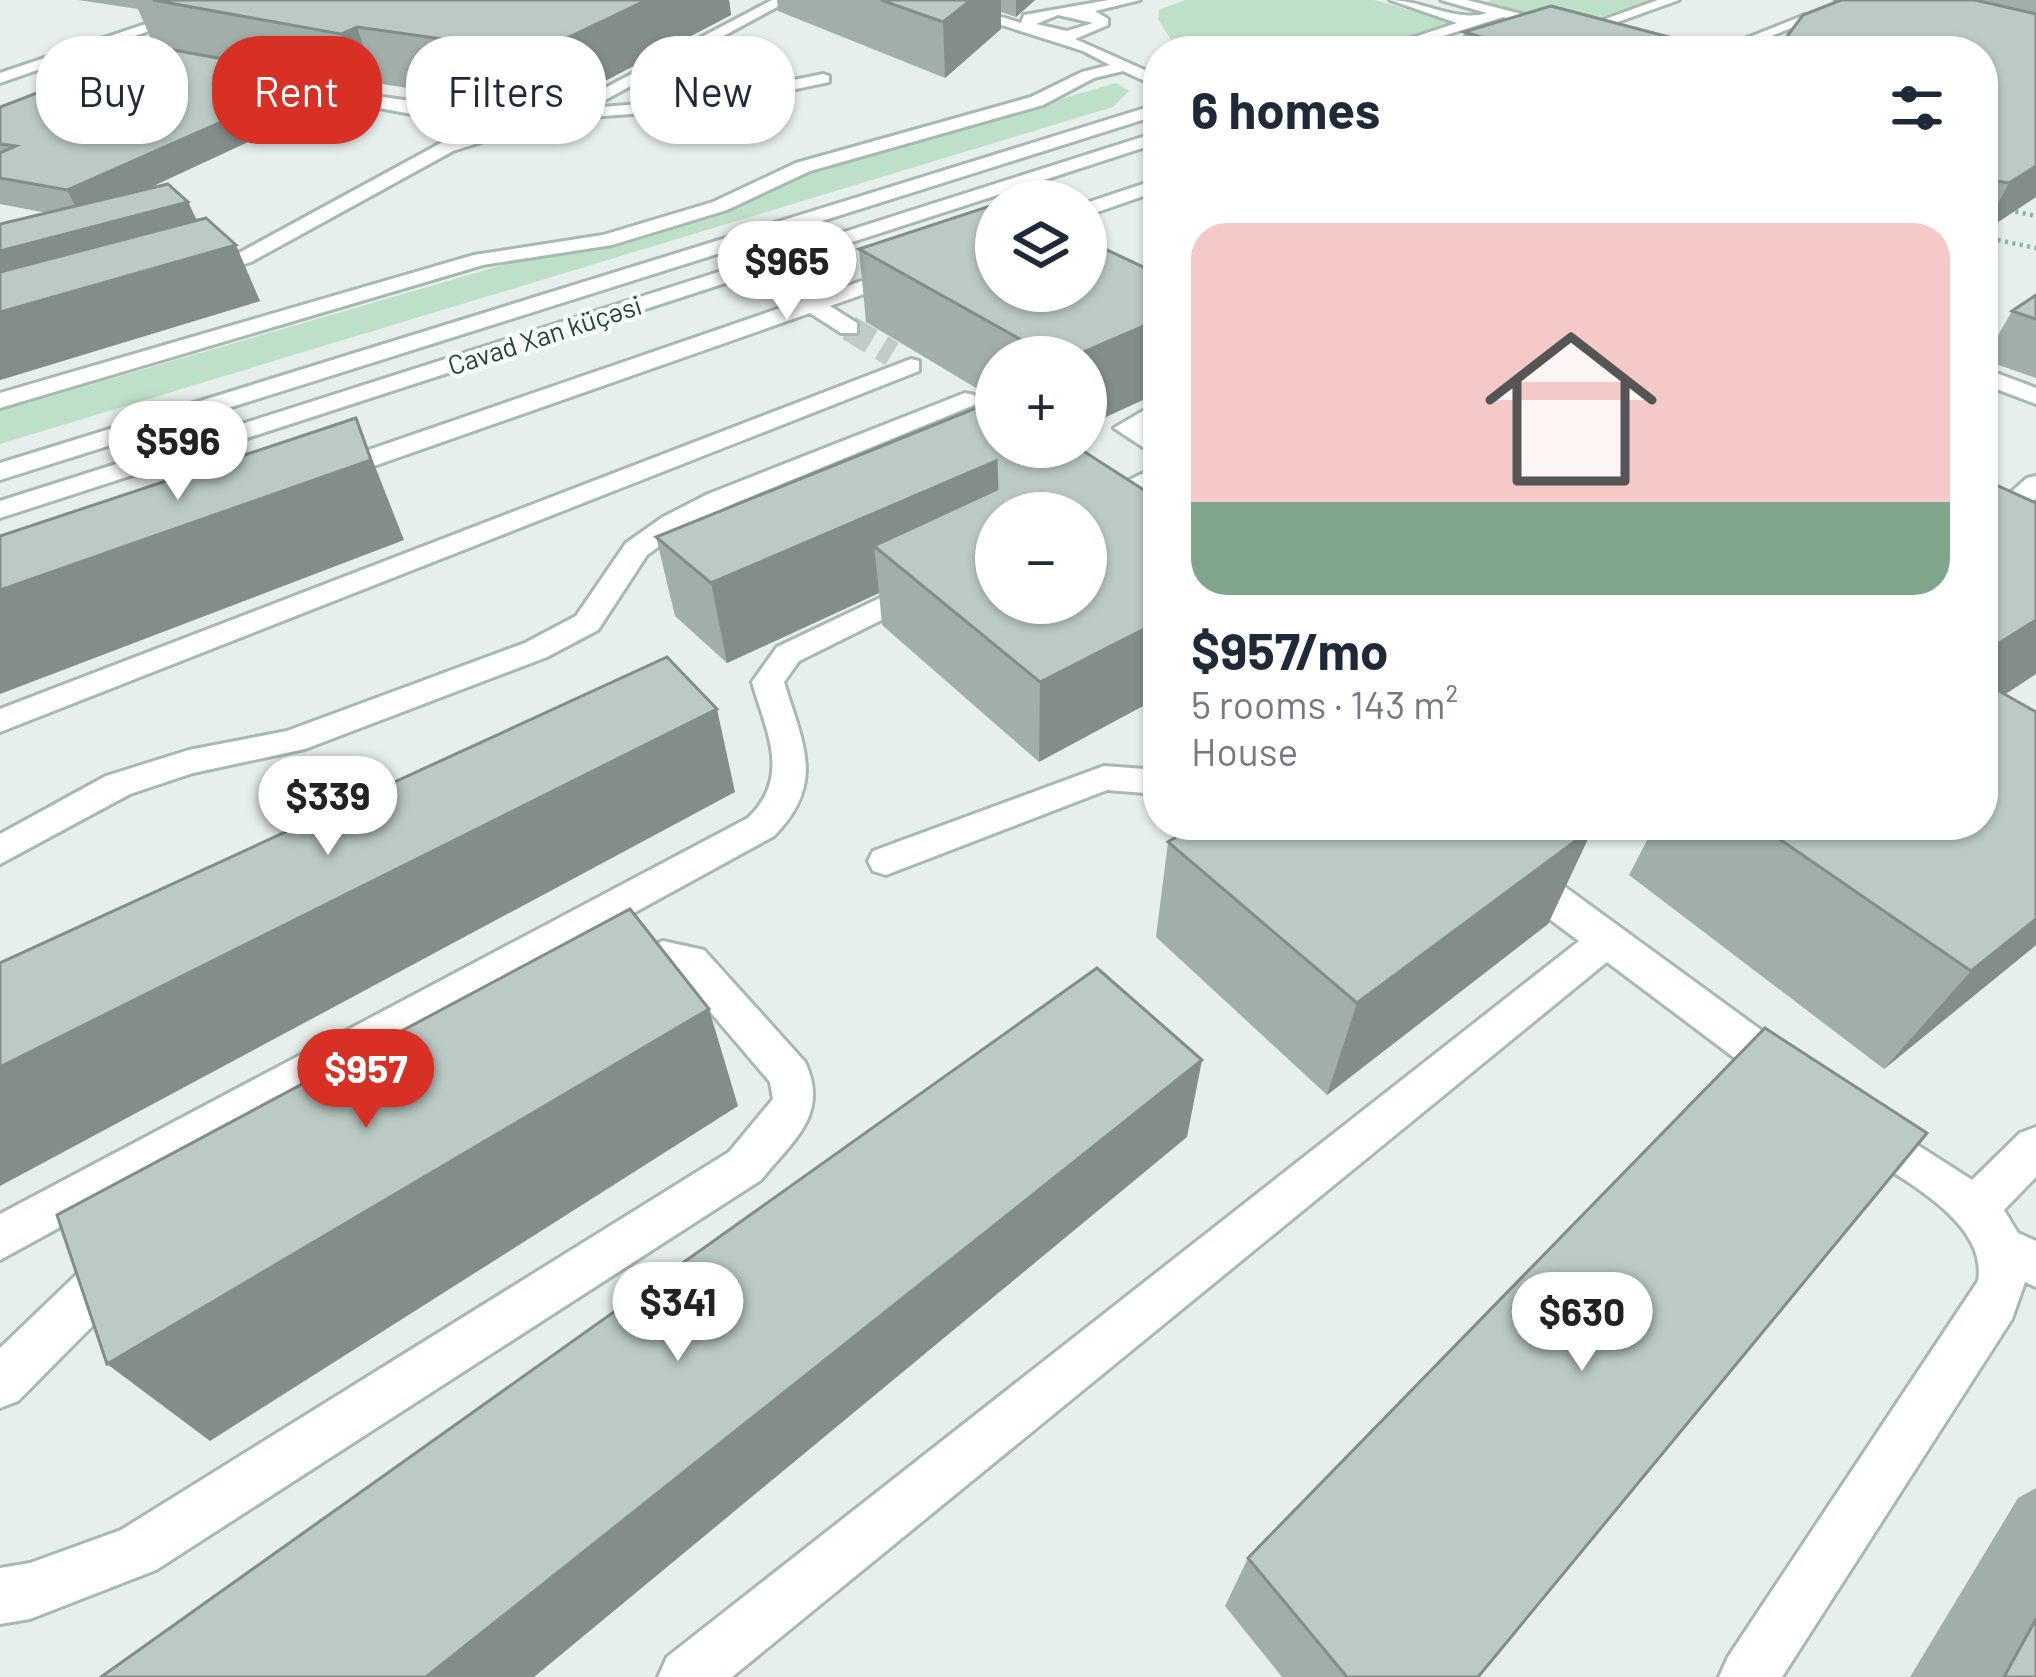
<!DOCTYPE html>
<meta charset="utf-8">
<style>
body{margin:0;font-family:Barlow,sans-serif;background:#f6f6f7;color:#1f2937;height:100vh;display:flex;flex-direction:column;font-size:45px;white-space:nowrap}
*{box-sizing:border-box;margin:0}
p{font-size:39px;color:#747a83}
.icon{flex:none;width:66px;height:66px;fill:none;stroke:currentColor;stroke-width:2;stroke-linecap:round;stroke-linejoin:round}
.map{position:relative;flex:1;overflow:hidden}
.drawer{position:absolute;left:1143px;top:36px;width:855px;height:804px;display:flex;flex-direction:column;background:#fff;border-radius:48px;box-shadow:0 3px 9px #0004}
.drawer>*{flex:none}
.top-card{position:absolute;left:36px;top:36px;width:927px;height:108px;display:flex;gap:24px}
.fabs{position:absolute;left:975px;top:180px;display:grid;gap:24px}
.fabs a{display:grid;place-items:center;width:132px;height:132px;border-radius:50%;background:#fff;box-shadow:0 3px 9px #0004;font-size:60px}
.price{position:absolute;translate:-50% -102px;padding:0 27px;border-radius:42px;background:#fff;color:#222;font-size:39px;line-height:78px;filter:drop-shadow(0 3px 6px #0008)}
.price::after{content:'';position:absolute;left:50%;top:72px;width:36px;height:27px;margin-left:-18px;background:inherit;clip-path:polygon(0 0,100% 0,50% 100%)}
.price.on{background:#d93025;color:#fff}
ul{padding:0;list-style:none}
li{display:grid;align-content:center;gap:24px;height:636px;padding:0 48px}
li+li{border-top:3px solid #e0e1e3}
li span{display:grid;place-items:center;height:372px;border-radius:36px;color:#555}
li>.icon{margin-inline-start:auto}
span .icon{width:216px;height:216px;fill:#fffc;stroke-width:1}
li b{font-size:51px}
h2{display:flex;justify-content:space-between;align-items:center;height:144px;padding:0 48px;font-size:51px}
.chip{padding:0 42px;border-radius:48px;background:#fff;box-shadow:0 3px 9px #0004;font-size:42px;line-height:108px}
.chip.on{background:#d93025;color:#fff}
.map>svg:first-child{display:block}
.green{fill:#bfe0c8}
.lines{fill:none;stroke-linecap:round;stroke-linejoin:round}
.minor-tunnel{stroke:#bfccc8;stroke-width:26;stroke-dasharray:26 12;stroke-linecap:butt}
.minor-casing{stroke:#a8b8b2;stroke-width:6}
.path{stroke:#86b3a5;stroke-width:4.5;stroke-dasharray:3 4.5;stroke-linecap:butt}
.minor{fill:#fff;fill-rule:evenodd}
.wall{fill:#a1aea9}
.shaded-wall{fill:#838d89}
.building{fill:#bbcac4;stroke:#838d89;stroke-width:3;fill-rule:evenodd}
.labels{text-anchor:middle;stroke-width:9;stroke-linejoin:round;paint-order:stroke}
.far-street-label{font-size:27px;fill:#24423a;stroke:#f7fbf9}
</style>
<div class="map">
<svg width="2036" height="1677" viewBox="0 0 2036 1677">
<rect width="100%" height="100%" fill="#e6efeb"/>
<path class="green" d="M1185,0h189l80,22 -87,29h-189l-20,-32 1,-9z
M1493,0h159l-79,26 -87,-24z
M1116,83l13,8 -16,16 -1113,337v-33l517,-150 79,-11 148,-45 56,-30z"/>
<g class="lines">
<path class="minor-tunnel" d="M849,328l43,26"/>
<defs>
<path id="minor" d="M217,0h21l-238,83v-10z
M772,0h18l-200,108 111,-9 122,-25 6,2v6l-128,27 -125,9 -8,-4 -115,37 -202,111 -55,17 -11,-6 52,-19 204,-111 49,-15 -206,-37 -8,-5 2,-3 141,19 90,20 79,-25z
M924,0h22l75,23 3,-8 85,-15h31l-45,11 13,8v6l-33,14 83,37v11l-35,-16 -29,7 -51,27 -233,66 -83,39 -115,35 -129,20 -483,143v-15l474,-138 129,-20 110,-33 83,-39 235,-66 51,-25 28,-7 -27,-14zM1058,15l35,8 -26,8 -31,-7z
M1390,0c32,0 67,23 97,13l-46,-13h26l101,26 -7,4 -58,-13 -107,34h-24l85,-28z
M1658,0h21l-92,33 -12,-3z
M1912,0h21c-38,24 -78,16 -119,22 -35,6 -63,29 -100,29l91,-36 67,-2z
M120,49l62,15 2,3 -8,5 -62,-15v-6z
M1158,104v11l-1158,365v-17z
M1158,132v11l-1158,375v-17z
M1158,179v12l-72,25v-13z
M996,235v13l-166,58 27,17v10h-16l-31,-20 -476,167 -9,2 -13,-8 4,-6 479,-165 -7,-7 3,-5 24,6z
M911,359l8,2v10l-919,361v-23z
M1983,368l53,20v16l-53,-20z
M965,393l9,2 3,5 -3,5 -246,101 -45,23 -36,26 -49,75 -51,27 -242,92 -112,24 -63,21 -130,70v-30l106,-58 83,-26 98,-19 238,-88 51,-27 50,-73 37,-26 45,-23z
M1158,402v18l-14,8 14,9v20l-44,-29z
M1158,466v18l-72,35v-6h-24z
M2036,476v22l-35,32 -8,14 -10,2v-29l44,-39z
M996,543v20l-197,98 -15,21c19,63 42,101 -10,154l-774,424v-46l748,-396c44,-42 18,-86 4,-136l25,-35z
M1104,766l54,4v24l-51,-4 -221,85 -13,-4 -5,-10 5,-10z
M1438,825h42l322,235 6,13 -6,13 -15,5 -15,-5 -165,-124 -875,715h-74l9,-20 912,-716 -74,-55z
M663,941l41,9 101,112c25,53 -13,79 -44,118l-605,390 -126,49 -30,5v-56l30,-5 91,-33 608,-378 44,-53 -3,-17 -92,-108 -12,-2 -41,17 -14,-5 -6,-11 6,-11z
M1866,1112l106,68 48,-47 16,-6v50l-32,33 14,23 18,8v46l-11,-5 -13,37 -230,358h-63l9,-20 250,-376c11,-62 -84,-105 -127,-136l-7,-14 7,-14z
M117,1245l17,7 7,16 -7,16 -116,117 -18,7v-60l100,-96z"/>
</defs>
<use href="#minor" class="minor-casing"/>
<path class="path" d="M2008,210l28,6
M1983,237l53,11"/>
<use href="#minor" class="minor"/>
</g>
<path class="wall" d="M78,0h651l2,15 -172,90 -17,3 -167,-25 -15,7 -35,-6 7,19 -183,85 39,14 9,18 63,81 -260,79v-156l47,-11 -47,-9v-97l155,-59 -17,-39z
M777,0h258l-19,17 -15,-5v17l-56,49 -167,-67z
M1831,0h205v197l-53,35v-181z
M1464,32l258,19h-262z
M859,249l299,25v119l-72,33v-69h-90v90h81l-38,315 -157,-137 -3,-32 -152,70 -52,-47 -19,-79 340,-137 -130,-78z
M2036,295v83l-52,-18 28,-49z
M2036,503v171l-31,20 31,18v233l-152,124 -255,-194 26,-50h328z
M1593,828l-45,96 -221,171 -171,-158 12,-95z
M2036,1488v189h-126l108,-179z
M1248,1558l230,119h-196l-57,-71z"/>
<path class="shaded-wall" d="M647,0h82l2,15 -172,90 -17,3 -14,-57z
M971,0h30v29l-56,49 -2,-56z
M1016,0h19l-19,17z
M357,27l18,56 -15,7 -19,-56z
M323,77l9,26 -250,116 -15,-29z
M2036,166v31l-53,35 26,-49z
M188,202l23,50 25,-7 24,56 -260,79v-129z
M1158,320v73l-72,33v-69h-14z
M356,418l48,122 -404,154v-104z
M996,461l1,52 -123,33 5,47 -152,70 -16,-80z
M2036,620v54l-53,35v-56z
M1158,622v76l-119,64 1,-80z
M717,709l18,83 -735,394v-119z
M1593,828l-45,96 -221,171 30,-92z
M2036,919v26l-152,124 87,-98z
M709,1009l29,97 -528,335 -103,-77z
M1202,1060l-15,77 -653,540h-108z"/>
<path class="building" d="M153,0h494l-101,48 -18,3 -171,-24 -16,7z
M881,0h90l-28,22z
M1841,0h134l61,14v152l-27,17 -26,-4v-128h-207l27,-36z
M1551,6l171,45h-194l-64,-19z
M157,47l166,30 -256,113 -67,-12v-25l16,-7 -16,-2v-37z
M168,184l20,18 -188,49v-27z
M996,204v87h90v-51l72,34v46l-86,37h-20l-193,-108z
M206,218l30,27 -236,67v-40z
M2036,295v24l-24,-8z
M996,400v47h81l81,52v123l-118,60 -166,-136 123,-57 -1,-28 -285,122 -55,-46zM996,513h90v90h-90z
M356,418l15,42 -371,130v-54z
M1983,479l53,24v117l-53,33z
M667,657l50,52 -717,358v-104z
M1983,682l53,30v207l-65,52 -212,-146h224z
M1195,825h394l4,3 -236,175 -189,-161z
M630,909l79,100 -602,355 -50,-149z
M1097,968l105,92 -776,617h-325z
M1765,1028l162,105 -449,544h-131l-99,-119z
M2036,1619v58h-32z"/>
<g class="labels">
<g class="far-street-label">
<text transform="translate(545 336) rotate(-18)" y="9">Cavad Xan küçəsi</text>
</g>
</g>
</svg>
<div class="fabs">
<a><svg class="icon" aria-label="layers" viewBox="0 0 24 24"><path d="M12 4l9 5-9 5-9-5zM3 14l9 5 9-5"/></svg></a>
<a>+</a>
<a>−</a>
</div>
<b class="price" style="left:787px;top:323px">$965</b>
<b class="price" style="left:178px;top:503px">$596</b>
<b class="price" style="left:328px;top:858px">$339</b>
<b class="price on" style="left:366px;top:1131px">$957</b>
<b class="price" style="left:678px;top:1364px">$341</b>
<b class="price" style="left:1582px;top:1374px">$630</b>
<div class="top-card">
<a class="chip">Buy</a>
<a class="chip on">Rent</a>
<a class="chip">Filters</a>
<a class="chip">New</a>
</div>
<section class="drawer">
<h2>6 homes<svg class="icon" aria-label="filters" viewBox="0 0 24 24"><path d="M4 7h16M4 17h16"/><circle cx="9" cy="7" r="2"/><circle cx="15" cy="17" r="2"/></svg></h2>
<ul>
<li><span style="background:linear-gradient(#f6c9c9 75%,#7fa58c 0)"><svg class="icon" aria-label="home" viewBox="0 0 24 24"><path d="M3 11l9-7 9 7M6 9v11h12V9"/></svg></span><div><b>$957/mo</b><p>5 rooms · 143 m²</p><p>House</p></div></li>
</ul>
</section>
</div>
